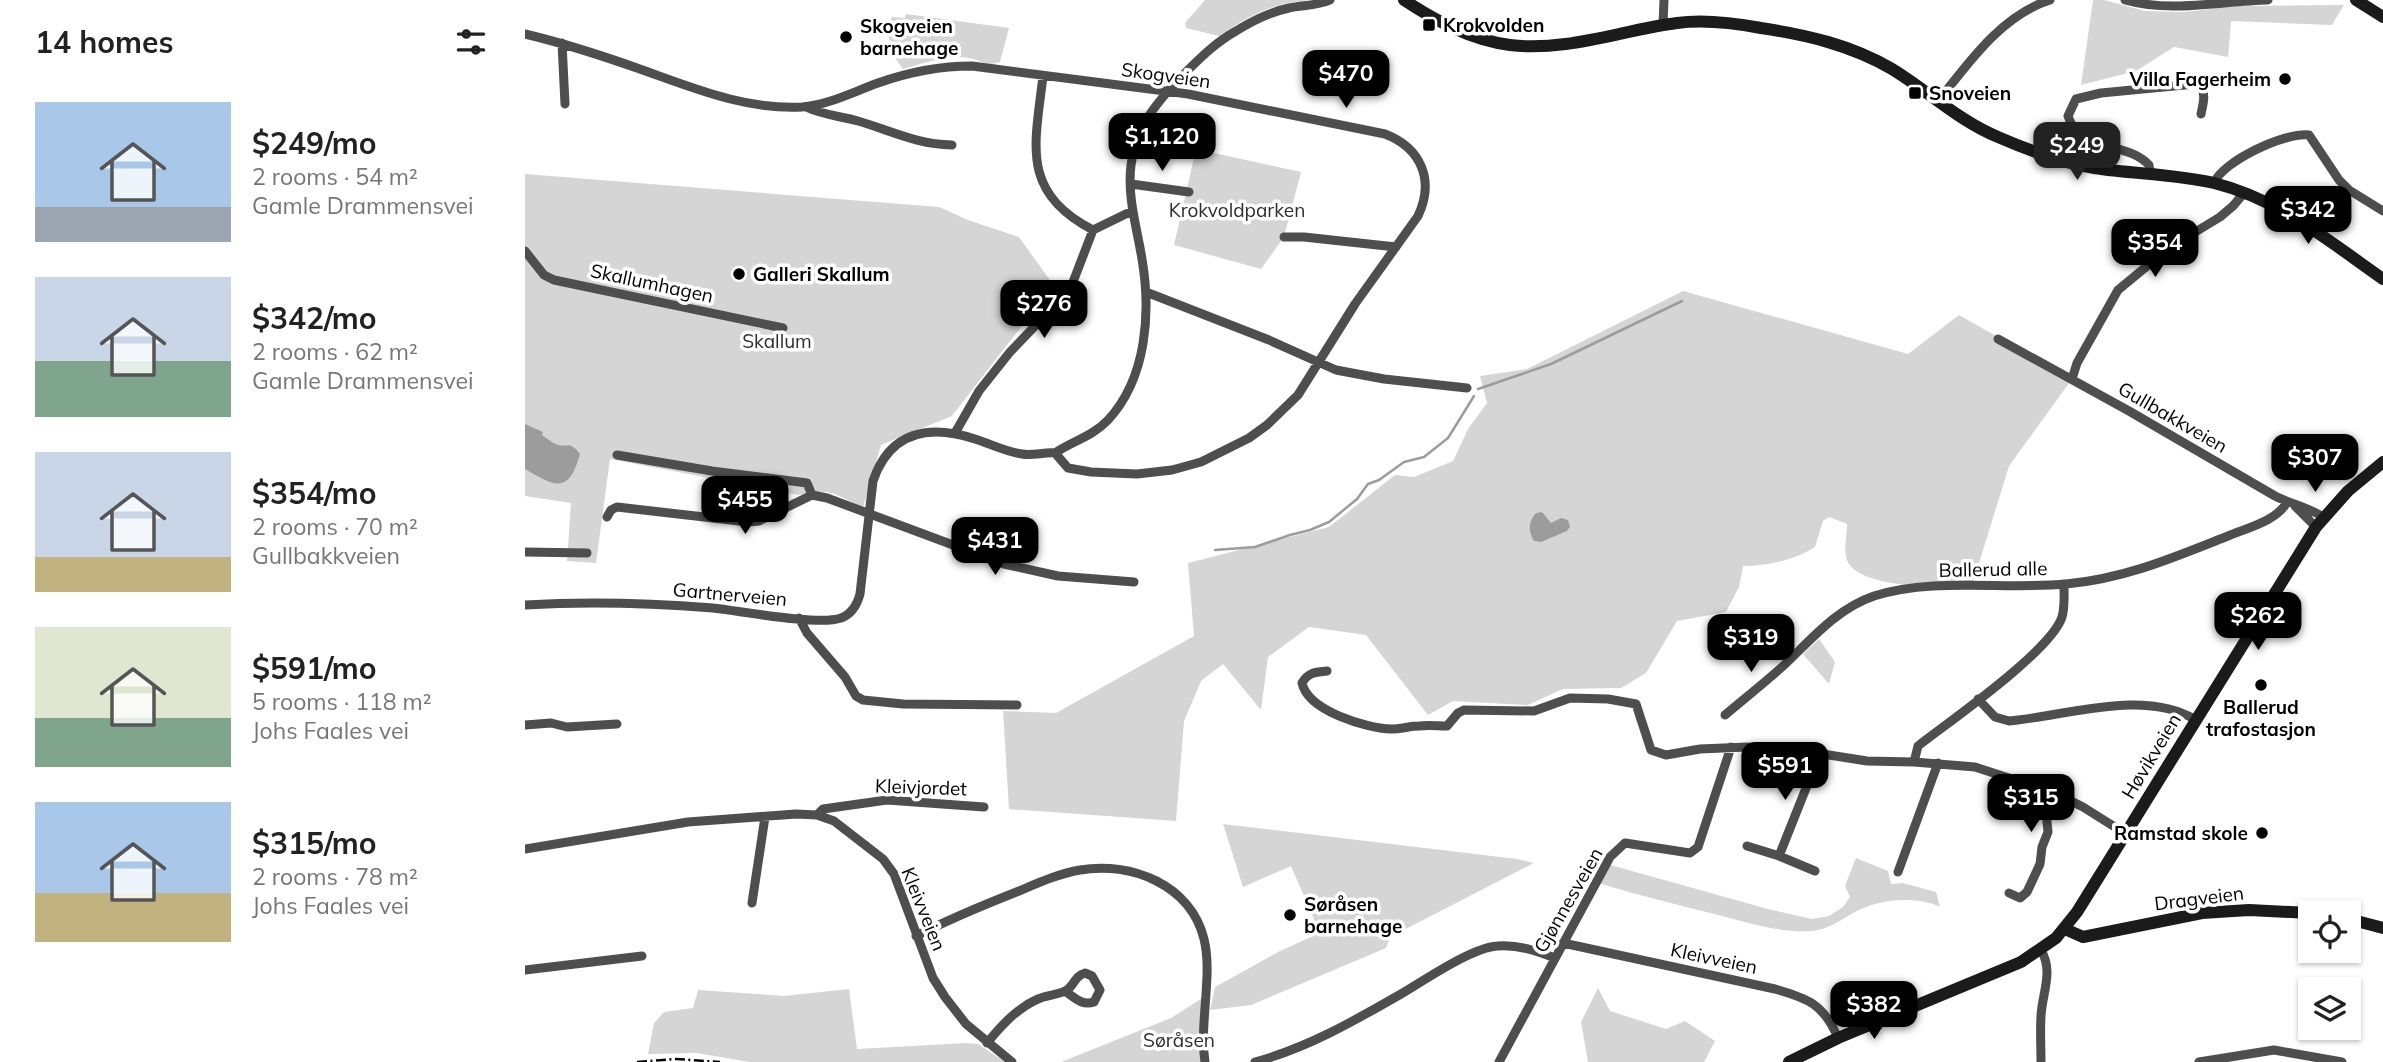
<!DOCTYPE html>
<meta charset="utf-8">
<style>
body{margin:0;font-family:Mulish,sans-serif;background:#f2f2f2;color:#222;height:100vh;display:flex;flex-direction:column;font-size:26px;white-space:nowrap}
*{box-sizing:border-box;margin:0}
p{font-size:23px;color:#767676}
.icon{flex:none;width:38px;height:38px;fill:none;stroke:currentColor;stroke-width:2;stroke-linecap:round;stroke-linejoin:round}
.map{position:relative;flex:1;overflow:hidden}
.details{display:flex;flex-direction:column;background:#fff;width:525px}
.details>*{flex:none}
.buttons{position:absolute;left:1773px;top:900px;display:grid;gap:14px}
.buttons a{display:grid;place-items:center;width:63px;height:63px;border-radius:0px;background:#fff;box-shadow:0 2px 5px #0004;font-size:35px}
.price{position:absolute;translate:-50% -60px;padding:0 16px;border-radius:14px;background:#000;color:#fff;font-size:23px;line-height:46px;filter:drop-shadow(0 2px 4px #0008)}
.price::after{content:'';position:absolute;left:50%;top:42px;width:21px;height:16px;margin-left:-10px;background:inherit;clip-path:polygon(0 0,100% 0,50% 100%)}
.price.active{background:#222;color:#fff}
ul{padding:0;list-style:none}
li{display:flex;align-items:center;gap:21px;height:175px;padding:0 35px}
li span{display:grid;place-items:center;flex:none;width:196px;height:140px;border-radius:0px;color:#555}
li>.icon{margin-inline-start:auto}
span .icon{width:84px;height:84px;fill:#fffc;stroke-width:1}
li b{font-size:30px}
h2{display:flex;justify-content:space-between;align-items:center;height:84px;padding:0 35px;font-size:30px}
main{display:flex;flex:1;min-height:0}
.map>svg:first-child{display:block}
.green{fill:#d5d5d5}
.water{fill:#9c9c9c}
.lines{fill:none;stroke-linecap:round;stroke-linejoin:round}
.stream{stroke:#9c9c9c;stroke-width:2.5}
.street{stroke:#4e4e4e;stroke-width:9}
.secondary{stroke:#1b1b1b;stroke-width:12}
.rail{stroke:#000;stroke-width:2.5;stroke-dasharray:10 3.5 2 3.5;stroke-linecap:butt}
.poi-dot{fill:#000;stroke:#fff;stroke-width:2.5}
.labels{text-anchor:middle;stroke-width:7;stroke-linejoin:round;paint-order:stroke}
.poi-label{font-size:19px;font-weight:bold;fill:#000;stroke:#fff;text-anchor:start}
.street-label{font-size:19px;fill:#000;stroke:#fff}
.park-label{font-size:19px;fill:#2c2c2c;stroke:#fff}
</style>
<main>
<section class="details">
<h2>14 homes<svg class="icon" aria-label="filters" viewBox="0 0 24 24"><path d="M4 7h16M4 17h16"/><circle cx="9" cy="7" r="2"/><circle cx="15" cy="17" r="2"/></svg></h2>
<ul>
<li><span style="background:linear-gradient(#a9c7e8 75%,#9aa5b1 0)"><svg class="icon" aria-label="home" viewBox="0 0 24 24"><path d="M3 11l9-7 9 7M6 9v11h12V9"/></svg></span><div><b>$249/mo</b><p>2 rooms · 54 m²</p><p>Gamle Drammensvei</p></div></li>
<li><span style="background:linear-gradient(#c9d6e8 60%,#7fa58c 0)"><svg class="icon" aria-label="home" viewBox="0 0 24 24"><path d="M3 11l9-7 9 7M6 9v11h12V9"/></svg></span><div><b>$342/mo</b><p>2 rooms · 62 m²</p><p>Gamle Drammensvei</p></div></li>
<li><span style="background:linear-gradient(#c9d6e8 75%,#c2b280 0)"><svg class="icon" aria-label="home" viewBox="0 0 24 24"><path d="M3 11l9-7 9 7M6 9v11h12V9"/></svg></span><div><b>$354/mo</b><p>2 rooms · 70 m²</p><p>Gullbakkveien</p></div></li>
<li><span style="background:linear-gradient(#dfe7d0 65%,#7fa58c 0)"><svg class="icon" aria-label="home" viewBox="0 0 24 24"><path d="M3 11l9-7 9 7M6 9v11h12V9"/></svg></span><div><b>$591/mo</b><p>5 rooms · 118 m²</p><p>Johs Faales vei</p></div></li>
<li><span style="background:linear-gradient(#a9c7e8 65%,#c2b280 0)"><svg class="icon" aria-label="home" viewBox="0 0 24 24"><path d="M3 11l9-7 9 7M6 9v11h12V9"/></svg></span><div><b>$315/mo</b><p>2 rooms · 78 m²</p><p>Johs Faales vei</p></div></li>
</ul>
</section>
<div class="map">
<svg width="1858" height="1062" viewBox="0 0 1858 1062">
<rect width="100%" height="100%" fill="#fff"/>
<path class="green" d="M680,0h107c-39,2 -62,15 -93,36l-33,-8 -1,-5z
M1568,0h11l41,11 39,1 53,-6 107,-1 -12,20 -101,-4 -3,36 -54,-10 -38,24 -55,14z
M381,14l103,14 -9,34c-16,5 -18,-2 -32,-4 -21,-4 -45,6 -65,11l-8,-11 -9,-29 6,-12 13,1z
M671,149l105,23 -17,65 -23,32 -87,-24z
M0,174l414,33 29,13 51,17 38,53 -36,37 -69,89 -71,29 -18,63c-29,-15 -32,-20 -65,-13l-188,-36 -14,104 -29,-2 4,-58 -46,-7z
M1158,291l225,63 51,-39 113,64 -63,87 -37,120c-27,1 -119,4 -126,-29 -2,-10 1,-23 1,-33l-18,-7 -6,4 -8,26c-21,13 -46,19 -72,19l-4,21 -13,25 -49,9 -31,52 -25,15 -58,1 -35,16 -75,-4 -25,14 -62,-80 -57,-8 -41,30 -7,53 -38,-46 -22,17 -17,40 -8,100 -167,-12 -6,-98 53,2 138,-77 -6,-73 141,-36 66,-52 19,2 39,-16 15,-32 19,-26 -7,-27 47,-7z
M1294,639l16,23 -6,22 -26,-30z
M698,824l294,35 17,4 -144,74 -4,11 -135,57 -41,5 5,-23 65,-36 40,-18 -29,-67 -48,21z
M1331,858l32,13 3,13 12,-1 33,9 4,15c-22,-11 -57,-8 -79,2 -14,6 -27,18 -43,21 -30,6 -71,-8 -100,-15 -40,-10 -80,-20 -120,-32l9,-19 161,45 44,10 17,-3 14,-9 7,-10 -5,-11z
M1073,988l12,23 56,18 19,-8 30,20 -11,21h-116l-7,-40z
M324,989l8,60 110,-6 11,1 27,18h-256l-52,-9 -49,1 6,-31 10,-11 29,-4 5,-18 86,6z
M679,997l1,65h-144l110,-44z"/>
<path class="water" d="M0,424l18,8 -1,3c9,6 15,13 28,10l6,4 4,5c-11,39 -23,34 -55,15z
M1017,512l9,11 10,-5 7,2 2,7 -3,4 -26,11 -7,-1c-6,-10 -6,-19 2,-28z"/>
<g class="lines">
<path class="stream" d="M953,389l73,-25 131,-63
M690,550l40,-3 35,-12 20,-5 19,-8 28,-23 11,-15 11,-4 25,-18 20,-5 24,-19 26,-42"/>
<path class="street" d="M1600,0c46,13 96,1 143,0
M1138,25l1,-25
M0,34c38,9 75,21 112,34 54,19 107,42 165,39 26,-2 51,-15 76,-24 31,-11 61,-17 94,-17l216,28 197,40c36,14 50,46 33,82l-63,88 -57,91 -31,30 -18,13 -48,24 -29,8 -35,4 -46,-2 -23,-4 -13,-15c-11,-1 -22,3 -33,1 -16,-2 -31,-10 -47,-15 -46,-15 -85,-8 -102,42l-13,113c-3,11 -8,20 -19,24 -23,8 -100,-7 -128,-10 -63,-5 -126,-7 -188,-3
M37,43l3,61
M518,76c-8,69 -23,116 50,154
M1414,100c30,-38 63,-85 111,-100
M281,107c17,8 34,9 52,14 34,10 58,23 94,24
M1625,173l-1,-8c-22,-24 -70,-13 -81,-49l8,-17 25,-6 94,-9 6,2c5,9 2,18 0,28
M1689,183c9,-22 71,-51 95,-48l30,45 10,10 34,21
M606,184l58,8
M568,230l39,-19
M759,237h20l92,10
M0,251l19,24 10,5 229,48
M621,292l123,48 67,30 48,9 83,9
M1473,339l131,72 146,85c16,8 33,11 48,21
M1547,379l5,-16 41,-73 51,-42 51,-31 13,-11 11,-13
M430,433l24,-42 31,-39 50,-52 13,-18 20,-52
M530,453c18,-12 38,-17 53,-33 39,-42 43,-108 34,-161 -5,-31 -15,-62 -11,-94 5,-39 26,-63 52,-90 16,-16 33,-33 53,-44 16,-10 34,-19 53,-23 14,-3 28,-2 41,-8
M92,455l95,16 95,12 5,12
M1770,506l21,21
M82,517l4,-7 6,-3 131,15 11,-1 53,-26 15,3 177,66 54,12 76,6
M0,552l62,1
M274,618l8,15 38,44 11,19 7,4 40,4 114,1
M802,671c-11,1 -19,1 -25,12 6,28 64,45 89,46 10,0 19,-3 28,-3 9,-1 19,0 28,0l11,-13 6,-3 70,1 36,-13 38,1 28,5 15,46 15,5 34,-6 47,-2 50,3 70,11 47,1 61,5 80,26 28,14 43,27
M1453,699l17,18 14,4c57,-5 135,-33 187,-1
M1200,715c19,-16 39,-32 57,-48 29,-27 54,-58 92,-71 60,-19 130,-6 192,-12 58,-5 109,-27 162,-48 19,-8 49,-15 59,-34
M0,725l26,-2 16,4 50,-3
M1389,762l4,-16c32,-25 133,-95 144,-129 3,-10 2,-22 2,-33
M292,815l6,-6 64,-9 97,7
M1222,846l32,10 41,-103
M0,849l163,-27 108,-8 21,1 17,6 49,38 11,15 39,104 12,19 21,27 46,38
M1254,856l36,15
M1373,872l40,-109
M1484,893l11,5 7,-6 13,-28 2,-17 6,-15 -2,-20 9,-19
M227,903l13,-86
M391,936c32,-16 65,-30 98,-43 22,-9 43,-19 66,-23 51,-9 111,15 124,69 9,36 -5,84 1,123
M1038,943l212,46c32,9 49,15 63,49
M1516,950c13,22 1,43 0,66 -1,16 0,31 0,46
M0,970l117,-14
M462,1043c14,-17 30,-35 51,-44 9,-4 19,-4 27,-8 9,-4 9,-15 20,-18l7,3 8,14 -6,12c-12,4 -19,-4 -29,-11
M730,1062c52,-14 99,-41 146,-68 24,-14 70,-46 96,-48 20,-2 40,5 58,12
M974,1062l111,-205 15,-14 65,10 8,-6 33,-100
M1674,1062l75,-12 68,12"/>
<path class="secondary" d="M879,0c32,21 67,40 106,45 56,7 112,-15 167,-22 28,-4 57,0 84,5 46,7 90,17 131,41 36,22 67,52 106,68 30,13 63,26 96,31 40,6 80,6 120,15 65,16 116,59 169,96
M1831,0l27,17
M1824,919l34,9
M1540,929l18,8 119,-24 47,-3 61,3
M1264,1062l49,-24 183,-76 35,-24 21,-26 239,-385 32,-36 35,-29"/>
<path class="rail" d="M112,1062l39,-3 44,3"/>
</g>
<g class="poi-dot">
<rect x="897" y="18" width="14" height="14" rx="3.5"/>
<circle cx="321" cy="37" r="7"/>
<circle cx="1760" cy="79" r="7"/>
<rect x="1383" y="86" width="14" height="14" rx="3.5"/>
<circle cx="214" cy="274" r="7"/>
<circle cx="1736" cy="685" r="7"/>
<circle cx="1737" cy="833" r="7"/>
<circle cx="765" cy="915" r="7"/>
</g>
<g class="labels">
<g class="poi-label">
<text x="918" y="32">Krokvolden</text>
<text x="335" y="33">Skogveien<tspan x="335" dy="22">barnehage</tspan></text>
<text x="1746" y="86" text-anchor="end">Villa Fagerheim</text>
<text x="1404" y="100">Snoveien</text>
<text x="228" y="281">Galleri Skallum</text>
<text x="1736" y="714" text-anchor="middle">Ballerud<tspan x="1736" dy="22">trafostasjon</tspan></text>
<text x="1723" y="840" text-anchor="end">Ramstad skole</text>
<text x="779" y="911">Søråsen<tspan x="779" dy="22">barnehage</tspan></text>
</g>
<g class="street-label">
<text transform="translate(641 75) rotate(8)" y="7">Skogveien</text>
<text transform="translate(127 283) rotate(12)" y="7">Skallumhagen</text>
<text transform="translate(1648 417) rotate(30)" y="7">Gullbakkveien</text>
<text transform="translate(1468 569) rotate(-1)" y="7">Ballerud alle</text>
<text transform="translate(205 594) rotate(5)" y="7">Gartnerveien</text>
<text transform="translate(1626 756) rotate(-59)" y="7">Høvikveien</text>
<text transform="translate(396 787) rotate(2)" y="7">Kleivjordet</text>
<text transform="translate(1674 898) rotate(-7)" y="7">Dragveien</text>
<text transform="translate(1043 900) rotate(-60)" y="7">Gjønnesveien</text>
<text transform="translate(399 909) rotate(68)" y="7">Kleivveien</text>
<text transform="translate(1189 958) rotate(12)" y="7">Kleivveien</text>
</g>
<g class="park-label">
<text x="712" y="217">Krokvoldparken</text>
<text x="252" y="348">Skallum</text>
<text x="654" y="1047">Søråsen</text>
</g>
</g>
</svg>
<div class="buttons">
<a><svg class="icon" aria-label="locate" viewBox="0 0 24 24"><circle cx="12" cy="12" r="6"/><path d="M12 2v4M12 18v4M2 12h4M18 12h4"/></svg></a>
<a><svg class="icon" aria-label="layers" viewBox="0 0 24 24"><path d="M12 4l9 5-9 5-9-5zM3 14l9 5 9-5"/></svg></a>
</div>
<b class="price" style="left:821px;top:110px">$470</b>
<b class="price" style="left:637px;top:173px">$1,120</b>
<b class="price active" style="left:1552px;top:182px">$249</b>
<b class="price" style="left:1783px;top:246px">$342</b>
<b class="price" style="left:1630px;top:279px">$354</b>
<b class="price" style="left:519px;top:340px">$276</b>
<b class="price" style="left:1790px;top:494px">$307</b>
<b class="price" style="left:220px;top:536px">$455</b>
<b class="price" style="left:470px;top:577px">$431</b>
<b class="price" style="left:1733px;top:652px">$262</b>
<b class="price" style="left:1226px;top:674px">$319</b>
<b class="price" style="left:1260px;top:802px">$591</b>
<b class="price" style="left:1506px;top:834px">$315</b>
<b class="price" style="left:1349px;top:1041px">$382</b>
</div>
</main>
